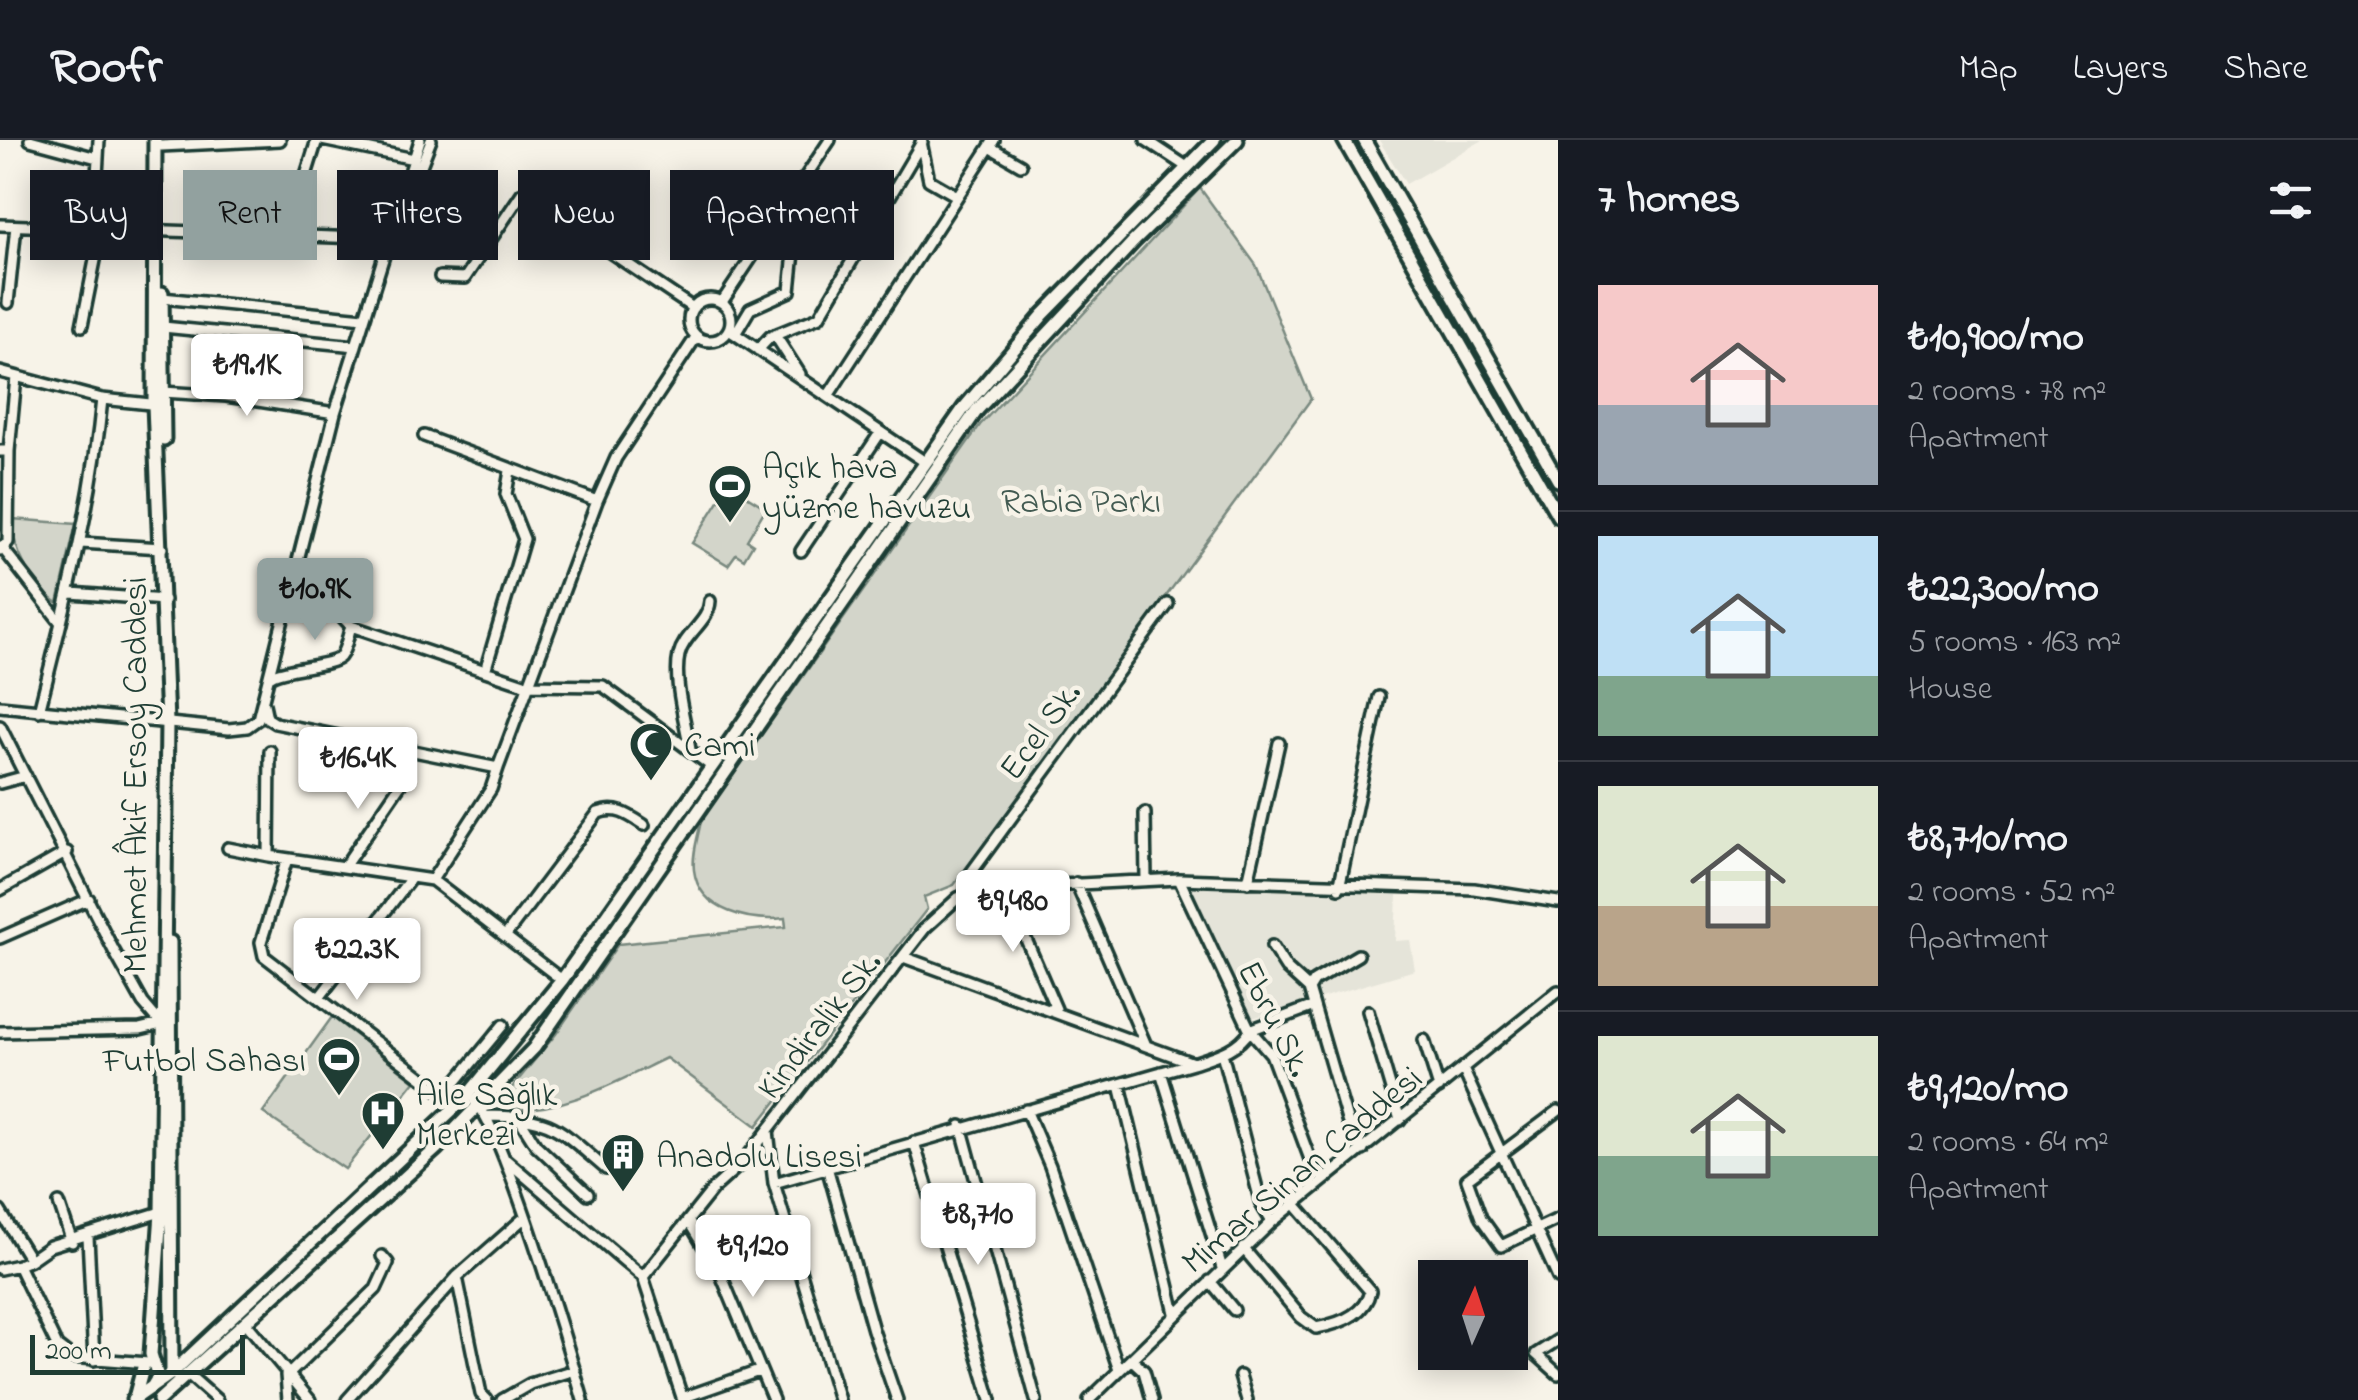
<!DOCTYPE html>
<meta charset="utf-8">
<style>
body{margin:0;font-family:"Indie Flower",sans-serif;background:#20242c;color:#f1f3f6;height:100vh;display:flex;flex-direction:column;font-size:38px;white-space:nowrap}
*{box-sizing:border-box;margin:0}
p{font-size:32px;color:#9ea1a6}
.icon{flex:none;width:55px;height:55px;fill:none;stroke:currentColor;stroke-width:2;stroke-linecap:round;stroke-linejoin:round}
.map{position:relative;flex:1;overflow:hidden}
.drawer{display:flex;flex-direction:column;background:#171b24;width:800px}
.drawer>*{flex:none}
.banner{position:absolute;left:30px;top:30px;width:950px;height:90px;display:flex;gap:20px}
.needle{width:65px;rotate:3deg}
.fabs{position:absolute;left:1418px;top:1120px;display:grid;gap:20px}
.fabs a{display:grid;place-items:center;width:110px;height:110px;border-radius:0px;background:#171b24;box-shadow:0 5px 25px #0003;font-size:50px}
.scale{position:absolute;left:30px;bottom:25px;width:215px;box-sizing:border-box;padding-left:10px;border:5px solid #1f3d34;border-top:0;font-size:28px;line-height:35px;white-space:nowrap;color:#1f3d34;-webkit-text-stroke:8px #f7f3e8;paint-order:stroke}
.price{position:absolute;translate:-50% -85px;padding:0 22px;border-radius:10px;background:#fff;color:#222;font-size:32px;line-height:65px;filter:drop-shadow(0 2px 5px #0008)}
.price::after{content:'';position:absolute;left:50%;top:60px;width:30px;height:22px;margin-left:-15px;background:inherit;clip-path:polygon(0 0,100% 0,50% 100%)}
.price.current{background:#92a19f;color:#111}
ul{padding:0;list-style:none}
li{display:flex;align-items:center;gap:30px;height:250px;padding:0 40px}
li+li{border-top:2px solid #363941}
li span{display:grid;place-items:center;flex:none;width:280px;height:200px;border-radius:0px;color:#555}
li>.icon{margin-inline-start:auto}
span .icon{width:120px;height:120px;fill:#fffc;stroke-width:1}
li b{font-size:42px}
h2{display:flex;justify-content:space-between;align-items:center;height:120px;padding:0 40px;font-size:42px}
.tag{padding:0 35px;border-radius:0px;background:#171b24;box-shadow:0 5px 25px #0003;font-size:35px;line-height:90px}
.tag.current{background:#92a19f;color:#111}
header{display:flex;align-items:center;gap:60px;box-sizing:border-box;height:140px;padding:0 50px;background:#171b24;border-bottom:2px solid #363941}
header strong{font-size:48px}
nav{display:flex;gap:55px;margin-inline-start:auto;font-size:35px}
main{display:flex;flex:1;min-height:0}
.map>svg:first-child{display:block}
.built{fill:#e5e4d9}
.green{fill:#d3d5ca;stroke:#79897f;stroke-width:2.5}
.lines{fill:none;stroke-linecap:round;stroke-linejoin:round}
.minor-casing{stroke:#1f3d34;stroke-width:16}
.major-casing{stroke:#1f3d34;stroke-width:19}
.minor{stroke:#f7f3e8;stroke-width:9}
.major{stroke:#f7f3e8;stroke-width:11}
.labels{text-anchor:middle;stroke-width:9;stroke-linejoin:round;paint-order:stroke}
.poi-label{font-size:35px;fill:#1f3d34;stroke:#f7f3e8;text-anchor:start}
.park-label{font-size:35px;fill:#435b52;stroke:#f7f3e8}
.street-label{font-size:35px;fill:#1f3d34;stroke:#f7f3e8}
</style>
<header>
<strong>Roofr</strong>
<nav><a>Map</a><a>Layers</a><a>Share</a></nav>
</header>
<main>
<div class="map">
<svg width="1558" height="1260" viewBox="0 0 1558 1260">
<rect width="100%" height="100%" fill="#f7f3e8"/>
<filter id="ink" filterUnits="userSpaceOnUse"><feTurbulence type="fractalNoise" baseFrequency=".01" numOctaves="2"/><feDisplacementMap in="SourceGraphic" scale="20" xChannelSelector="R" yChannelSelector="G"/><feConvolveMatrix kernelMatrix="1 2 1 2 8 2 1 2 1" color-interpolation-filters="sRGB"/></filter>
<g filter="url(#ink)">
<path class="built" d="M1379,0h104l-77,44z
M1193,743l204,12 -2,46 15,-1 5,30 -162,48 -65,-128z"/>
<path class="green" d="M1350,0h9l199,352v14z
M1200,48l56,77 55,134 -357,486 -30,12 3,12 -170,217 -91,-68c-48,23 -105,56 -161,51l-4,-8 55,-67 62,-90 168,-17 -1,-9c-34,4 -86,-6 -91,-48 -2,-16 4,-33 7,-49l279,-396z
M729,345l37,23 -19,32 6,4 -9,15 -8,-5 -8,11 -36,-22z
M12,379l64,5 -18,79c-26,-16 -46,-54 -46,-84z
M332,877l83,64 -70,88 -82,-56z"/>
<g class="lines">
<defs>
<path id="minor" d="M30,0l67,18
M322,0l92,19
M1146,0l41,27
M921,2l8,38 28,16
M161,6l119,-6
M990,7l31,18
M411,52l20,-52
M793,55l22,14
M0,85l389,14
M94,90l5,-90
M288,93l29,-93
M440,137l25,1 57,-85 171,115
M162,158l202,20
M689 180a21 21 0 1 1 42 0a21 21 0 1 1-42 0Z
M722,162l108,-162
M8,163l8,-77
M82,186l19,-96
M163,187l193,19
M729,190l196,132
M735,194l15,-25 40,-18 7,-68 10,-19
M775,195l25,39
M758,210l12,-13 49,-20 103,-175
M0,232l102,27 58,6
M163,252l63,4 109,17
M828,256l166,-256
M424,296l173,65
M0,311h9l7,-74
M81,403l81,5
M1,406l60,77
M0,410l8,-8 1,-91
M801,411l79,-118
M71,453l93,7
M351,486l176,59 76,1 108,80
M485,531l39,-132 -18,-45 4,-23
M271,536c16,-9 61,-10 69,-19 6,-7 8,-22 11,-31l-33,-34
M264,564l3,14 8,5 223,45 -7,21 -59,91
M0,566l229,23 18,-2 11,-8 77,-306 85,-273
M39,571c26,-104 53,-205 63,-312
M0,586l114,225 29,52 18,21 -21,5 -140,3
M690,610c-4,-27 -17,-68 -11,-95 5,-21 30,-33 31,-54
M270,611l-1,105 163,24 130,100
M498,628l99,-267 19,-43 80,-121
M0,643l26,-7
M1145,673l1,67
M228,708l41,8
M287,719l-26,83 3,14 181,139 58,-70
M344,727l60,-88
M1179,739l71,151 21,24 43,116 11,9
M1248,742l31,-139
M1076,743l69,160
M1003,746l53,123
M1339,748l40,-191
M0,750l67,-38
M966,753l2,-16 200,-273
M506,795l92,-122c19,-7 31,2 46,12
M0,798l89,-39
M1272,806l14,22 23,21
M1358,815l-44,26 -5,8 43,148 11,13
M906,818l287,105
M319,858l92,-120
M1368,871l32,109
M1424,900l15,48
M1222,913l39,151 11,18
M1463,929l95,209
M1161,932l61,196
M1120,945l55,228
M474,961c27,20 96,253 109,299
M1026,970l24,56 69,204
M1558,971l-91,68 14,39 20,28 57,-27
M487,976c65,0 71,12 119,53
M519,978l17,27 52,49
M961,986l75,274
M768,991l6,52 65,217
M914,1002l77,258
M504,1018l139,119 70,-88 32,-29 180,-232 33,-30 22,-9 199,-10 295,10 84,13
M827,1027l46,163 24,70
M774,1043l419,-120c21,-7 45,-13 57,-33l64,-24
M59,1063l13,39
M0,1071l30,49 -12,5 39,81 14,11 77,6
M689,1082l33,55 51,123
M88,1097l6,123
M1243,1108l58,69 15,11c23,-4 49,-13 54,-37l-76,-88
M30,1120l20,-14 114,-35
M0,1129l18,-4
M457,1137l24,117 6,6
M643,1137l40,123
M1210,1141l24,29
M246,1183l64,77
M1558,1200l-22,14 22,20
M1131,1219l13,12 8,29
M286,1235l2,25
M190,1236l27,24
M287,1236l89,-87 12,-26 -6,-7
M1240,1236l7,24
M682,1258l77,-27
M347,1260l110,-123 67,-59
M502,1260l28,-16 45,-14
M1089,1260l183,-178 286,-231"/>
<path id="major" d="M1344,0l214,376
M1364,0l194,340
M162,153l2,146
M170,802l2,432
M152,1247l6,-10 -7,-23 10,-141 6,-491 -13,-317 1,-265
M135,1258l9,-34
M133,1260l39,-27 295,-277 95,-116 402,-572 79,-93 171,-175
M159,1260l278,-252 97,-100 443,-638 156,-168 104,-102"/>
</defs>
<use href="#minor" class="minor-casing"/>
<use href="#major" class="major-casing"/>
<use href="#minor" class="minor"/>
<use href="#major" class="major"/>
</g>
</g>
<defs>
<symbol id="stadium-pin" viewBox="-11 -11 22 30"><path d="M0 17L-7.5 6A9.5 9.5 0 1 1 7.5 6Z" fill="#1f3d34" stroke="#f7f3e8"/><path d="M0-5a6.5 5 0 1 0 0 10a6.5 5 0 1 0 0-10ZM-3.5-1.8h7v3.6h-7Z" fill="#fff"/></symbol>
<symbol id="mosque-pin" viewBox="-11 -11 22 30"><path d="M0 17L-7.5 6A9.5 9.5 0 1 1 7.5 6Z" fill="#1f3d34" stroke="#f7f3e8"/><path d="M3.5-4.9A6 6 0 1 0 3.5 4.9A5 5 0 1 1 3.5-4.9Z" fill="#fff"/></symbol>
<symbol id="hospital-pin" viewBox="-11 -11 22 30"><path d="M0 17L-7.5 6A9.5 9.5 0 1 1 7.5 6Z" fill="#1f3d34" stroke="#f7f3e8"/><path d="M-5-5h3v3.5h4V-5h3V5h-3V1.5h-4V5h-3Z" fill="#fff"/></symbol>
<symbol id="building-pin" viewBox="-11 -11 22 30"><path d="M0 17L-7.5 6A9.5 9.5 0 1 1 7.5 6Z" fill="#1f3d34" stroke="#f7f3e8"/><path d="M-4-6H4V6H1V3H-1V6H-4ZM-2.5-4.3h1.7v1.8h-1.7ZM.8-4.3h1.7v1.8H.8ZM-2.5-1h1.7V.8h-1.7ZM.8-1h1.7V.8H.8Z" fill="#fff"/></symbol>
</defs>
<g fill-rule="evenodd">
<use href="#stadium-pin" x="705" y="321" width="50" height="68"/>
<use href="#mosque-pin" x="626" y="579" width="50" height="68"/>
<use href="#stadium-pin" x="314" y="894" width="50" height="68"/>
<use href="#hospital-pin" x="358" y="948" width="50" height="68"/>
<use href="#building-pin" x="598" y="990" width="50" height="68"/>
</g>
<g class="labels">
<g class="poi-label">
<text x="762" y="338">Açık hava<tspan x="762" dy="40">yüzme havuzu</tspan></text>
<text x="684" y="616">Cami</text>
<text x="306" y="931" text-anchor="end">Futbol Sahası</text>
<text x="416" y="965">Aile Sağlık<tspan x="416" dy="40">Merkezi</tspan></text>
<text x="656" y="1027">Anadolu Lisesi</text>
</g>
<g class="park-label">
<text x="1081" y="372">Rabia Parkı</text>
</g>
<g class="street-label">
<text transform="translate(1039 590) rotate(-54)" y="12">Ecel Sk.</text>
<text transform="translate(134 635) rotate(-90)" y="12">Mehmet Âkif Ersoy Caddesi</text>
<text transform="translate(1276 878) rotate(63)" y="12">Ebru Sk.</text>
<text transform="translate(818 884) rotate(-52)" y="12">Kindiralik Sk.</text>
<text transform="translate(1301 1029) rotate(-40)" y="12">Mimar Sinan Caddesi</text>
</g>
</g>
</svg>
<div class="fabs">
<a><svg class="needle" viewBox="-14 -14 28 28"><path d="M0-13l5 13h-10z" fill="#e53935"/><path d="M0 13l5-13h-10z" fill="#9ea1a6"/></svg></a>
</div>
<div class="scale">200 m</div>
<b class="price" style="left:247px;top:279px">₺19.1K</b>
<b class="price current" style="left:315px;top:503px">₺10.9K</b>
<b class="price" style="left:358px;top:672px">₺16.4K</b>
<b class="price" style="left:1013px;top:815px">₺9,480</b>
<b class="price" style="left:357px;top:863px">₺22.3K</b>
<b class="price" style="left:978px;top:1128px">₺8,710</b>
<b class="price" style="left:753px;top:1160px">₺9,120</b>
<div class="banner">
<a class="tag">Buy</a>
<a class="tag current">Rent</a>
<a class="tag">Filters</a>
<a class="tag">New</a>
<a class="tag">Apartment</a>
</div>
</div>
<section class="drawer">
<h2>7 homes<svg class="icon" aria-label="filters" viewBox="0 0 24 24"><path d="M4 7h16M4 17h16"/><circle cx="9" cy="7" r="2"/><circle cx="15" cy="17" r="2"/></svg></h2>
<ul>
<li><span style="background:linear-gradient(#f6c9c9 60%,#9aa5b1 0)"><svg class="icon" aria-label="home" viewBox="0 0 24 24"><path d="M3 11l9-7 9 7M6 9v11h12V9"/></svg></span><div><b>₺10,900/mo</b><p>2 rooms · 78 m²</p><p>Apartment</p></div></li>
<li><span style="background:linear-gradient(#bfe0f5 70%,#7fa58c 0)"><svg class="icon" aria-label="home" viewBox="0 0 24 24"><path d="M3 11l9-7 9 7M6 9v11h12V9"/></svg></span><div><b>₺22,300/mo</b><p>5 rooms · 163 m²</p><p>House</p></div></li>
<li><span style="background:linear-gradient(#dfe7d0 60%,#b9a48a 0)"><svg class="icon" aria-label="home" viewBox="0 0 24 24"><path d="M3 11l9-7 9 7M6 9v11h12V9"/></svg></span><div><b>₺8,710/mo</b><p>2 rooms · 52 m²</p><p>Apartment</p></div></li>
<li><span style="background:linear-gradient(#dfe7d0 60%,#7fa58c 0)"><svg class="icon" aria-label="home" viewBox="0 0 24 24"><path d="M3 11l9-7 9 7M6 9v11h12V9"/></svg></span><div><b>₺9,120/mo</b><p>2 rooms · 64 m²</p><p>Apartment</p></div></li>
</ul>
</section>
</main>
